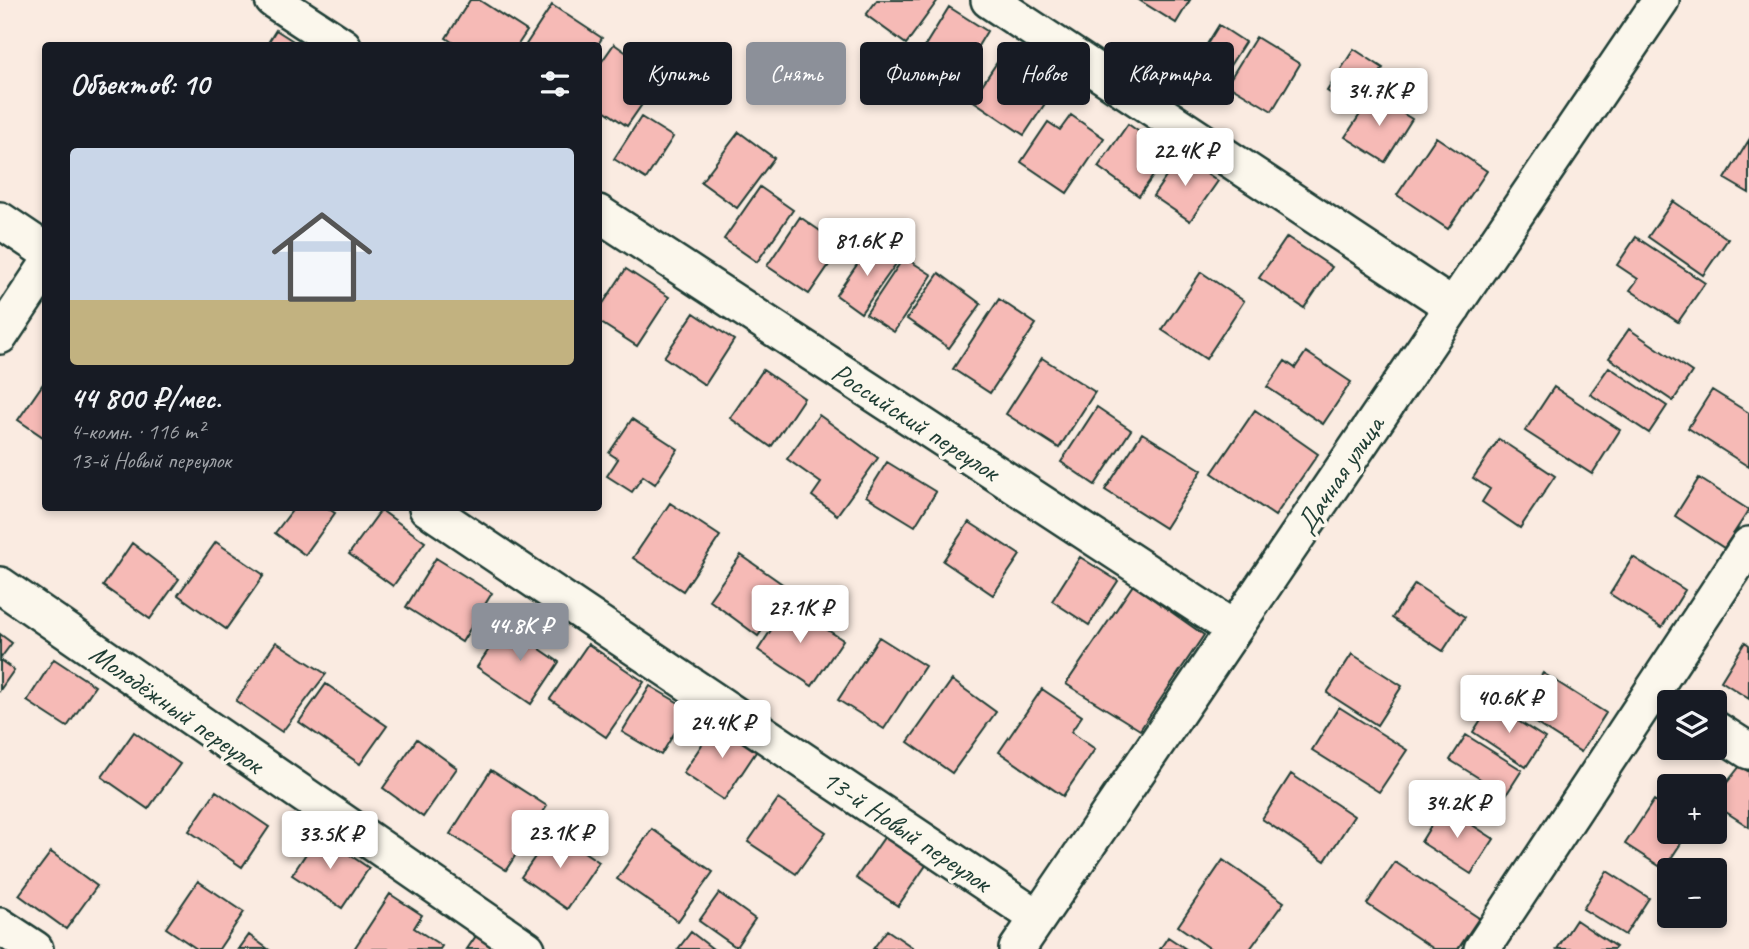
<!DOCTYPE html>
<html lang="ru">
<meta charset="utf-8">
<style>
body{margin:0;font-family:Caveat,sans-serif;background:#20242c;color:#f1f3f6;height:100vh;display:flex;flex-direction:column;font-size:26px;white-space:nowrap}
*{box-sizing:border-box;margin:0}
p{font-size:23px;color:#9ea1a6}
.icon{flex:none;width:38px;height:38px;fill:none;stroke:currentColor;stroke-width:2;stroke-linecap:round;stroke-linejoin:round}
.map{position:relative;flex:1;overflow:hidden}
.sheet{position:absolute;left:42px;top:42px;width:560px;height:469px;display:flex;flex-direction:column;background:#171b24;border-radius:7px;box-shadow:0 4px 10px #0003}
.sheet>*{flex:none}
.top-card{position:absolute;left:623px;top:42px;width:665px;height:63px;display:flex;gap:14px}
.buttons{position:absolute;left:1657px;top:690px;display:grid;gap:14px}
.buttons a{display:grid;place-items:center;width:70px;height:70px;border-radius:7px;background:#171b24;box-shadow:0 4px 10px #0003;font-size:35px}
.price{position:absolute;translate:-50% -60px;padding:0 16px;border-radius:7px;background:#fff;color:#222;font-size:23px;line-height:46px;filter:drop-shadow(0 2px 4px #0008)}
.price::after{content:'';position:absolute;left:50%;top:42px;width:21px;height:16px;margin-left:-10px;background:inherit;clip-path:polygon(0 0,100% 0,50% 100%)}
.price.current{background:#8c9099;color:#fff}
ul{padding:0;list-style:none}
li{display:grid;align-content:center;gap:14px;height:371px;padding:0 28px}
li+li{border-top:2px solid #363941}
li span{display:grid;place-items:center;height:217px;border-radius:7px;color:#555}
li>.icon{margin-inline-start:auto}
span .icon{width:126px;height:126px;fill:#fffc;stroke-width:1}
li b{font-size:30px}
h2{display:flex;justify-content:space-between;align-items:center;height:84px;padding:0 28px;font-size:30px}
.chip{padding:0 24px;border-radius:7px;background:#171b24;box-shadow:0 4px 10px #0003;font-size:24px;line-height:63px}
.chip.current{background:#8c9099;color:#fff}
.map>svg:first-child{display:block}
.building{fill:#f6bab6;stroke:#1f3d34;stroke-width:2}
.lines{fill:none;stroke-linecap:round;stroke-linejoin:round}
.minor-casing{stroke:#1f3d34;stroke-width:40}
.minor{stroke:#fbf7ec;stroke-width:35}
.labels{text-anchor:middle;stroke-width:7;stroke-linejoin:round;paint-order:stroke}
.street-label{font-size:28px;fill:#1f3d34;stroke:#fbf7ec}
</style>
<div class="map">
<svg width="1749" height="949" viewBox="0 0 1749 949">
<rect width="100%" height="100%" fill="#faebe1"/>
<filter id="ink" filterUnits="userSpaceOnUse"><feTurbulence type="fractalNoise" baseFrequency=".0143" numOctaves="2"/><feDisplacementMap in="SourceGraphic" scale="14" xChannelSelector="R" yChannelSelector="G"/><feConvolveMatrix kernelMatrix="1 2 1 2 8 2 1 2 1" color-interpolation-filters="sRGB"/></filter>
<g filter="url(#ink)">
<path class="building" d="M470,0h9l48,31 -10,15h-59l-12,-8z
M877,0h61l-32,44 -40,-29z
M1139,0h51l-14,23z
M552,5l50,33 -5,8h-72z
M949,7l38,24 -30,50 -39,-24z
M1219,25l26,17 -23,36 -26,-16z
M276,30l25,16h-35z
M1256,37l44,27 -28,47 -45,-27z
M614,44l47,33 -34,49 -29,-20v-39z
M1006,49l52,35 -34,51 -52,-35z
M1354,49l29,19 -26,42 -30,-19z
M1373,95l39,24 -27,43 -40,-25z
M1071,115l33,23 -37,55 -46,-31 27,-40 12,8z
M641,117l32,20 -27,42 -32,-20z
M1128,124l41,29 -30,43 -41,-29z
M739,132l35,26 -37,50 -36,-26z
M1436,137l51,34 -39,58 -51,-34z
M1749,140v53l-24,-14z
M1181,155l37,26 -28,40 -37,-25z
M760,187l33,23 -36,52 -33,-23z
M1673,201l55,38 -25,36 -55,-38z
M800,217l42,29 -33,48 -42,-28z
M1287,237l45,30 -28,41 -45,-30z
M1636,237l69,46 -27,39 -48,-32 8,-11 -21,-14z
M872,243l26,18 -37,52 -25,-18z
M904,257l28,18 -38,57 -28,-18z
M626,269l43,28 -32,49 -39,-25v-10z
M1201,272l43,29 -38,58 -44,-29z
M939,273l42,31 -32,44 -42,-29z
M999,299l37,25 -46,69 -37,-24z
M694,313l40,27 -29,45 -41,-28z
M1629,329l63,43 -19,29 -64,-43z
M1306,352l45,30 -28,42 -56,-37 18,-26 10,7z
M1042,358l53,34 -36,56 -53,-34z
M1609,367l58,39 -18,27 -59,-39z
M763,370l41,28 -33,49 -41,-29z
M43,384l3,2v53l-28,-19z
M1554,387l66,43 -28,44 -67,-43z
M1712,390l37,23v54l-61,-39z
M1097,407l34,23 -36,55 -34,-23z
M1255,410l63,44 -43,62 -63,-43z
M819,415l59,43 -41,57 -25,-19 9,-13 -34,-24z
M632,419l46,30 -23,35 -12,-8 -11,16 -25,-16 11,-17 -9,-6z
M1142,433l60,37 -37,58 -60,-38z
M1499,439l56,37 -35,52 -38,-26 8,-13 -17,-11z
M887,462l49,30 -21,34 -49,-30z
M1699,478l50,32 -25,38 -49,-32z
M670,503l50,33 -37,55 -50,-33z
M294,508h33l8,5 -30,42 -30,-22z
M381,510l44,32 -32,44 -44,-32z
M969,522l51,33 -27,40 -50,-34z
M216,542l48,33 -38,54 -48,-34z
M132,543l47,36 -29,40 -47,-33z
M741,555l50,35 -33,46 -49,-36z
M1080,557l38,24 -29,44 -37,-24z
M1633,557l52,33 -23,37 -52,-33z
M436,558l56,35 -30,49 -56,-35z
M1415,584l50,33 -22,34 -51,-33z
M1133,585l71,50 -64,95 -74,-46z
M788,604l55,36 -31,46 -54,-36z
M527,623l20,14 -7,12 19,13 -28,42 -54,-37 23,-34 14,10z
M0,634l12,9 -12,16z
M879,637l46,29 -41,63 -46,-29z
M276,642l50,32 -44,58 -46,-31z
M1745,642l4,3v54l-28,-18z
M588,644l56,38 -38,55 -56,-38z
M1352,654l50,32 -25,39 -50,-32z
M54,659l41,27 -28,41 -40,-26z
M0,660l14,10 -14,20z
M1543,673l63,40 -25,39 -63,-40z
M952,680l44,32 -44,61 -44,-31z
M326,684l61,42 -27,38 -61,-42z
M650,686l39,23 -28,46 -39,-23z
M1042,689l40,27 -11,16 24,17 -32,47 -64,-44z
M1491,704l54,34 -19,29 -53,-35z
M1339,707l68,43 -28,42 -67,-42z
M719,719l41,27 -36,54 -41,-27z
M134,732l46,32 -32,45 -46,-32z
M1466,735l56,35 -16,25 -56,-35z
M417,739l40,29 -34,49 -40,-29z
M1740,766l9,6v55l-34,-22v-7z
M491,770l56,36 -41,64 -56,-36z
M1291,774l63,42 -29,45 -63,-42z
M216,791l53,36 -27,40 -53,-36z
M778,799l48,33 -30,42 -48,-32z
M1654,800l16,10v21h19l-25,38 -39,-25z
M1443,806l51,33 -23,35 -50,-32z
M652,829l61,43 -35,49 -61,-42z
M890,829l41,29 -33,48 -42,-28z
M553,831l46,31 -32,47 -46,-32z
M319,834l50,34 -27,40 -50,-33z
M51,852l46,34 -31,43 -47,-34z
M1223,860l61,42 -34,47h-39l-33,-23z
M1395,862l84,56 -21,31h-24l-67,-45z
M1607,871l42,27 -24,37 -42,-26z
M198,881l46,31 -25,37h-22l-31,-21z
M719,893l36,26 -19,28 -37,-26z
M390,894l32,21 -8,13 28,18 -2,3h-86z
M1576,920l40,27 -2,2h-57z
M887,930l28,19h-42z
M691,932l22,17h-35z
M249,935l19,14h-29z
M476,936l19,13h-28z
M1168,937l18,12h-26z"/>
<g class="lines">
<defs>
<path id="minor" d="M273,0l70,46
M989,0l464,307
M598,213l636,416
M0,220l46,31
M0,336l46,-69
M427,508l611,410
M0,585l527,364
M1715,729l34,22
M0,926l35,23
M1017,949l644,-949
M1482,949l267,-404"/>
</defs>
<use href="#minor" class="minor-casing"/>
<use href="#minor" class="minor"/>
</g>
</g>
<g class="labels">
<g class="street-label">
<text transform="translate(916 421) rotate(33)" y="10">Российский переулок</text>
<text transform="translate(1339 474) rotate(-56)" y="10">Дачная улица</text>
<text transform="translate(177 708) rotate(35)" y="10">Молодёжный переулок</text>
<text transform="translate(907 830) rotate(34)" y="10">13-й Новый переулок</text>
</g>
</g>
</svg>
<div class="buttons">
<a><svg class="icon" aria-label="layers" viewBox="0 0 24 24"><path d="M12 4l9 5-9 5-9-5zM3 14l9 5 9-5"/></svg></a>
<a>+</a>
<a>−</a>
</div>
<b class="price" style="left:1379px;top:128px">34.7K ₽</b>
<b class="price" style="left:1185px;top:188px">22.4K ₽</b>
<b class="price" style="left:867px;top:278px">81.6K ₽</b>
<b class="price" style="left:800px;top:645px">27.1K ₽</b>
<b class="price current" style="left:520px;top:663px">44.8K ₽</b>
<b class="price" style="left:1509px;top:735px">40.6K ₽</b>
<b class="price" style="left:722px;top:760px">24.4K ₽</b>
<b class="price" style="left:1457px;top:840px">34.2K ₽</b>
<b class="price" style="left:560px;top:870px">23.1K ₽</b>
<b class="price" style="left:330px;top:871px">33.5K ₽</b>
<div class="top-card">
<a class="chip">Купить</a>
<a class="chip current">Снять</a>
<a class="chip">Фильтры</a>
<a class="chip">Новое</a>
<a class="chip">Квартира</a>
</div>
<section class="sheet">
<h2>Объектов: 10<svg class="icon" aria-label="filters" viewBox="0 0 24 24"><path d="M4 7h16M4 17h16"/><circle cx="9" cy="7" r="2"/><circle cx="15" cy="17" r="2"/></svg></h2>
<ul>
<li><span style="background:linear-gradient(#c9d6e8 70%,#c2b280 0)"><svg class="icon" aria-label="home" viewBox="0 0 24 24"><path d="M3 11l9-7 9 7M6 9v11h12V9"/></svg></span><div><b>44 800 ₽/мес.</b><p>4-комн. · 116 m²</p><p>13-й Новый переулок</p></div></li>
</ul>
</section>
</div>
